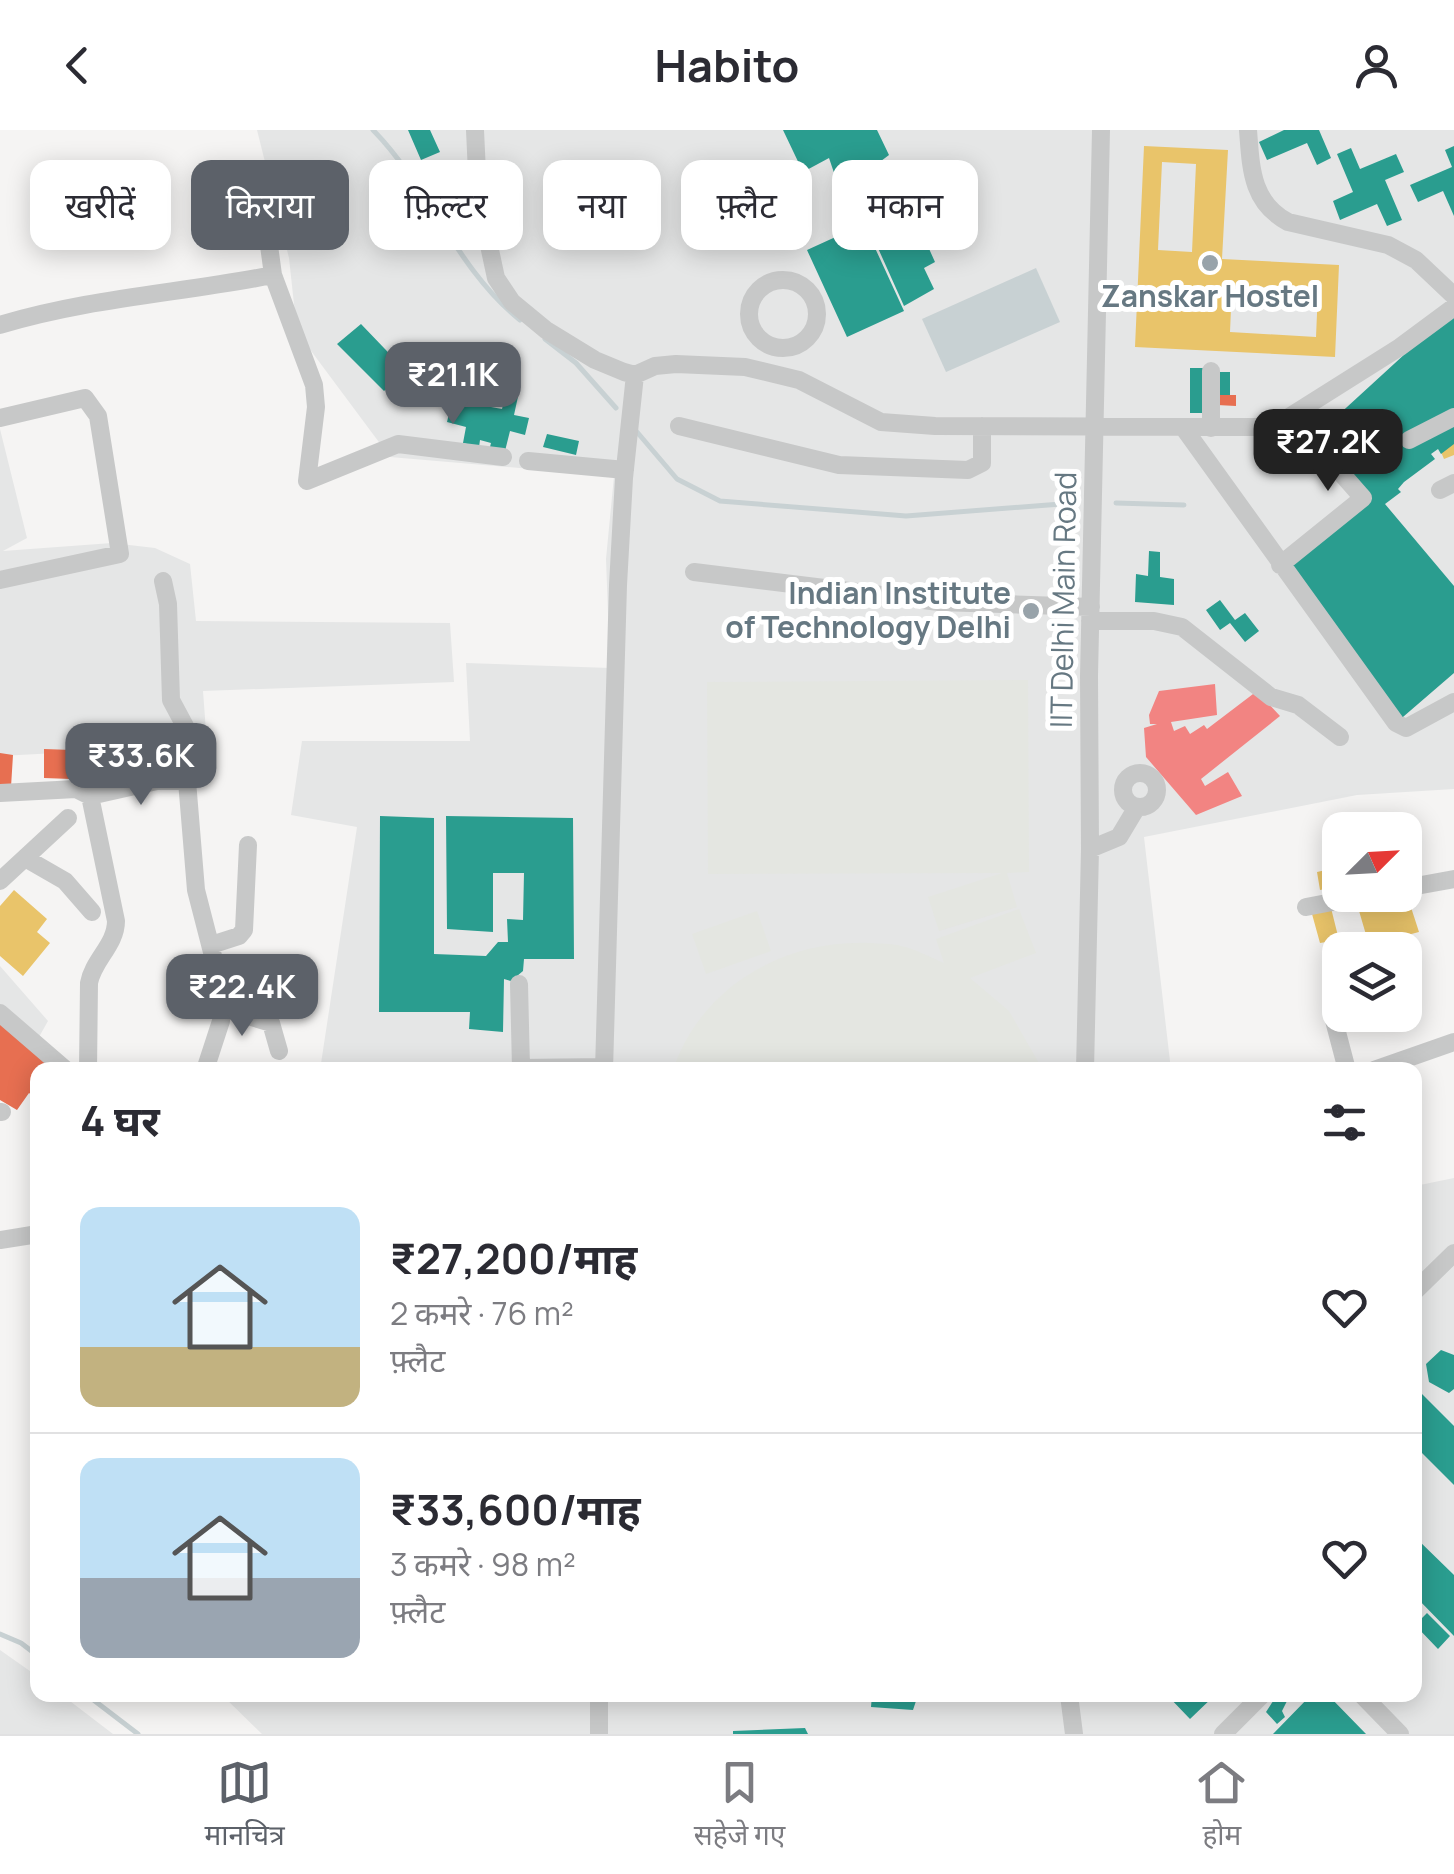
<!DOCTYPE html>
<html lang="hi">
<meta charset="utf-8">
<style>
body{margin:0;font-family:Manrope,"Noto Sans Devanagari",sans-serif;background:#f2f2f3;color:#2b2b33;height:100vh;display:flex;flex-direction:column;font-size:38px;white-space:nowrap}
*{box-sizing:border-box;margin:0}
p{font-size:32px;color:#7c7c81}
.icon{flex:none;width:55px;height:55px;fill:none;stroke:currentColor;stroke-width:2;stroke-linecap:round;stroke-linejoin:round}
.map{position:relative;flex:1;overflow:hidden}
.sheet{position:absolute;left:30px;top:932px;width:1392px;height:640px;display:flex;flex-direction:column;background:#fff;border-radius:20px;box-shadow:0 5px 25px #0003}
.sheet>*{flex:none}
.guide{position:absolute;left:30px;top:30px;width:1395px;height:90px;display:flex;gap:20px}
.needle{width:65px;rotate:66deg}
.buttons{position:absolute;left:1322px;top:682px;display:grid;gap:20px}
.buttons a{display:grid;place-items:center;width:100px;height:100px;border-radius:20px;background:#fff;box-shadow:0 5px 25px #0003;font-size:50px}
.price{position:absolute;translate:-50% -85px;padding:0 22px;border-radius:20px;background:#5c6169;color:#fff;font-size:32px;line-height:65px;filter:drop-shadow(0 2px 5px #0008)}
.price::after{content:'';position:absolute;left:50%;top:60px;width:30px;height:22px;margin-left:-15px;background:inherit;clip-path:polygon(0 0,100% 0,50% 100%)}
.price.on{background:#222;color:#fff}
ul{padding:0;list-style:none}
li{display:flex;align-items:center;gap:30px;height:250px;padding:0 50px}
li+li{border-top:2px solid #e1e1e2}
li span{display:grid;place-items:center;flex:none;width:280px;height:200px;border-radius:20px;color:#555}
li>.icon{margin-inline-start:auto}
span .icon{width:120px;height:120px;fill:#fffc;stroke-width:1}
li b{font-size:42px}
h2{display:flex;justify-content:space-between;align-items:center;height:120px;padding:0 50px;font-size:42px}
.tag{padding:0 35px;border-radius:20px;background:#fff;box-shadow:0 5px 25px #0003;font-size:35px;line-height:90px}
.tag.on{background:#5c6169;color:#fff}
header{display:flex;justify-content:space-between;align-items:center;height:130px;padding:0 50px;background:#fff;font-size:45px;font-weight:700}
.dock{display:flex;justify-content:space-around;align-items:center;height:140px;border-top:2px solid #e1e1e2;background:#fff;font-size:28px;color:#7c7c81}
.dock a{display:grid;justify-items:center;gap:5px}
.dock .on{color:#5c6169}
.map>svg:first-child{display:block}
.built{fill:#e5e6e6}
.green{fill:#e4e6e1}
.water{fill:#c8d1d3}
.homes{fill:#e9c46a;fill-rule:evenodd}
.shops{fill:#e76f51}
.schools{fill:#2a9d8f}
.health{fill:#f28482}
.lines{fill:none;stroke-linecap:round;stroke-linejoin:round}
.stream{stroke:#c8d1d3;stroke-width:5}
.minor{stroke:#c7c8c8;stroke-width:18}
.poi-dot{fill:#98a3aa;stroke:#fff;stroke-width:4}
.labels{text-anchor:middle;stroke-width:10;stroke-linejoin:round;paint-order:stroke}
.poi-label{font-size:30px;font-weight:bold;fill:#667882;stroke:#fff}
.street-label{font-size:30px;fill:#667882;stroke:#fff}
</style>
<header><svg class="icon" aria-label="back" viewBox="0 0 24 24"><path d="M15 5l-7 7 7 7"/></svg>Habito<svg class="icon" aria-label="person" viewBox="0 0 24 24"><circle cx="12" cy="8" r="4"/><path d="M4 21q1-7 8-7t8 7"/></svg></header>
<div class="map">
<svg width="1454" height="1604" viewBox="0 0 1454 1604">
<rect width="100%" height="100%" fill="#f5f4f3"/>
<path class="built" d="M257,0h1197v659l-97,6 -213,42 27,233h-851l37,-243 -66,-12 11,-74h168l-4,-78 144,5 -4,-109 8,-83 -224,-19 -93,-125 -8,-74z
M0,299l27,109 -24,13 109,-8 43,5 35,16 6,57 254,2 4,59 -251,9 4,54 -207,11z
M0,836l48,55 -22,39 -26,-25z
M1454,1048v556h-1192l-40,-39h1193v-509z
M0,1520l37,26 1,19h24l51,39h-113z"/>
<path class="green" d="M1028,550l1,192 -22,1 10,34 -78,24 -11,-34 74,-24 -294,1 -1,-192z
M1019,779l17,44 -66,25 39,33 34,59h-370c28,-84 112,-131 197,-127 10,1 21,0 31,3 14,3 29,11 43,17l-8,-24z
M757,781l14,40 -65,23 -14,-40z"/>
<path class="water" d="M1036,138l24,54 -114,50 -24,-53z"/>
<path class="homes" d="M1144,16l84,4 -6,109 117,6 -4,92 -200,-10zM1162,32l34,2 -4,88 -34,-2zM1232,156l86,4 -2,47 -86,-5z
M1454,299v26l-10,4 -9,-21z
M1339,737l1,19 -20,4 -3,-18z
M14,760l33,29 -10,13 13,11 -27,33 -23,-20v-50z
M1407,765l12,37 -50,13 -12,-41z
M1331,778l8,32 -19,3 -8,-29z"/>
<path class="shops" d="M1217,265h19v11l-19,-1z
M44,619l28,1 -1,29 -27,-1z
M0,623l13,2 -2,32 -11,-1z
M0,893l63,47h-25v29l-9,-6 -12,17 -17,-10z"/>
<path class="schools" d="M408,0h22l10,22 -19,8z
M783,0h94l12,25 -20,15 14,26 -12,6 13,25 18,-8 12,28 12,-5 9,20 -11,6 10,21 -30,17 -44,-98 -12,6 -19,-56 -26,14z
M1284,0h35l12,28 -14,7 -10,-22 -40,17 -8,-18z
M1454,16v70l-11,-25 -25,11 -8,-17 42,-18 -7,-17z
M1351,18l9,21 36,-15 8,18 -19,8 17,40 -15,6 -10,-22 -37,16 -7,-19 20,-9 -16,-38z
M864,94l40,87 -57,26 -40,-87z
M1454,179v135l-13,10 -3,-5 -7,5 4,5 -31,23 -6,7 3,3 -16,12 69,82v87l-58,50 -111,-151 81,-79 -34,-45 2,-2 -13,-11 1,-5 -18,-22 15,4 4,17z
M361,194l46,48 -23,19 -47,-47z
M1190,238h18l-2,45h-16z
M1216,242h14v23h-13z
M475,252l20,4 -4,21 11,2 5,-20 12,3 -5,23 15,3 -4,17 -15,-4 -5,20 -15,-4 1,-4 -11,-3 -1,7 -16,-4 3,-16 -19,-5 5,-21 27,6 2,-9 -9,-2z
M547,304l32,7 -3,14 -33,-8z
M1149,421l11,1v25l14,2v26l-39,-3 1,-28 12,2z
M1220,470l15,20 10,-7 14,18 -14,11 -15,-19 -10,7 -14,-20z
M380,686l54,2v136l52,2 12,-14h10l-1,-23 16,1 1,-47h-31v59l-46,-3 -1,-113 127,2 1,141h-50l-1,12 -12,10 -7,-2 -1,53 -34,-3 1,-17h-91z
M1441,1220l13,5v34l-5,4 -20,-11 -3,-18z
M1415,1257l39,39v59l-39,-39z
M1415,1407l39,38v61l-39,-40z
M1427,1483l23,23 -12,13 -23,-24z
M872,1565h46l-5,15 -42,-3z
M1167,1565h48l-25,24z
M1277,1565h13l-8,16 3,6 -8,7 -11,-12z
M1311,1565h17l38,39h-93z
M805,1598l3,6h-75v-3z"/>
<path class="health" d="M1215,554l2,31 -46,7 3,9 11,-5 5,8 14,-9 3,4 50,-38 23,25 -79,63 4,7 23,-14 14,24 -46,19 -50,-58 -2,-29 13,-4h-7l-1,-9 10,-24z"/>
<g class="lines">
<path class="stream" d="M373,0c56,57 84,140 147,190
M545,209l31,24 40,45
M637,302l40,47 43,22 186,15 155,-12
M1116,373l68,2
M0,1504l21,9 17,13
M87,1565l51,39"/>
<path class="minor" d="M475,0l3,64 18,84 16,24 34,28 49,30 29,12 11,3 20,-9 21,-2 69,3 54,13 82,42 54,4 331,1 15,-5 119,-75 54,-40
M1248,0c3,38 3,72 40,92l100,23 28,15 38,36
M262,64l11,81 41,110 2,22 -9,74
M749 184a34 34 0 1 1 68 0a34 34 0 1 1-68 0Z
M0,195c89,-27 182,-32 273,-50
M1211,241v57
M0,288l85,-20 13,18 22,138 -120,26
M679,296l160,39 129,5 14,-7v-37
M1183,297l213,296 10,5 48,-26
M1409,310l45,-23
M528,331l97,9
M307,351l91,-37 105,13
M1440,360l14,-7
M1280,435l83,-67 -72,-82
M694,442l245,30 152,5
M163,451l5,23 3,96 15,28 5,21 -4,32 9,109 26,101 -1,30 -16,49
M1090,491h64l28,6 89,70 27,8 42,32
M1123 660a17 17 0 1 1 34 0a17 17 0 1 1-34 0Z
M0,663l76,-4 14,7 26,125c0,24 -23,39 -27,62l-1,87
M90,666l67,-15h30
M1090,719l29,-12 18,-30
M25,728l40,23 27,31
M0,751l68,-63
M1405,758l49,-9
M1306,777l63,-12
M211,815l28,-9 5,-6 4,-85
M519,854l2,84 83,-1
M222,878l49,15 8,28
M0,883l66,57
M1332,883l15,57
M604,940l14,-485 6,-107 11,-103
M1085,940l5,-221 -1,-173 12,-546
M1374,940l80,-28
M0,982h2
M0,1110l38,-6
M1415,1161l39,-38
M1069,1565l5,39
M1362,1565l38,39
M599,1604v-39
M1223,1604l39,-39"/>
</g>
<g class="poi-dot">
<circle cx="1210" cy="133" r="10"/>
<circle cx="1031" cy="481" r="10"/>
</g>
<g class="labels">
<g class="poi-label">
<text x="1210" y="177">Zanskar Hostel</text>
<text x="1011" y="474" text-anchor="end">Indian Institute<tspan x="1011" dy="34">of Technology Delhi</tspan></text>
</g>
<g class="street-label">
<text transform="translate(1064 470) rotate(-89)" y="10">IIT Delhi Main Road</text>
</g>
</g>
</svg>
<div class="buttons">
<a><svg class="needle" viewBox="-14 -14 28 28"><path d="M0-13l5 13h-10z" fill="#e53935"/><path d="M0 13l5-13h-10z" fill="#7c7c81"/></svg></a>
<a><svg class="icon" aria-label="layers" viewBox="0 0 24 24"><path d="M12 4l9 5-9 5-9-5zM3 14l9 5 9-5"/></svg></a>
</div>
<b class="price" style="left:453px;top:297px">₹21.1K</b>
<b class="price on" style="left:1328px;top:364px">₹27.2K</b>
<b class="price" style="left:141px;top:678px">₹33.6K</b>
<b class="price" style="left:242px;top:909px">₹22.4K</b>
<div class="guide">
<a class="tag">खरीदें</a>
<a class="tag on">किराया</a>
<a class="tag">फ़िल्टर</a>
<a class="tag">नया</a>
<a class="tag">फ़्लैट</a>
<a class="tag">मकान</a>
</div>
<section class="sheet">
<h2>4 घर<svg class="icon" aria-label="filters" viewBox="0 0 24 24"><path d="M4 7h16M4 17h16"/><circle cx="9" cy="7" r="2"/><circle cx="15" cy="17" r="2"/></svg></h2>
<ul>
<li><span style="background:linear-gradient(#bfe0f5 70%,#c2b280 0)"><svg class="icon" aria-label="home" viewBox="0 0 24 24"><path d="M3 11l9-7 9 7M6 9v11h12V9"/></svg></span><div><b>₹27,200/माह</b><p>2 कमरे · 76 m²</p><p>फ़्लैट</p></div><svg class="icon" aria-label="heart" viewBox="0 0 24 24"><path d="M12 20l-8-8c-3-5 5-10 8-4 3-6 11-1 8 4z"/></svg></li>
<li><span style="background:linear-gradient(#bfe0f5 60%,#9aa5b1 0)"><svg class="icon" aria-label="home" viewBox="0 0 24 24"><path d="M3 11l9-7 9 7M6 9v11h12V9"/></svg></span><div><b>₹33,600/माह</b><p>3 कमरे · 98 m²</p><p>फ़्लैट</p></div><svg class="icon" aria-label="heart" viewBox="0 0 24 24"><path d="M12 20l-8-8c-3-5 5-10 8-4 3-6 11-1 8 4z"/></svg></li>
</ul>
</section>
</div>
<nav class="dock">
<a class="on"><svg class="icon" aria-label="map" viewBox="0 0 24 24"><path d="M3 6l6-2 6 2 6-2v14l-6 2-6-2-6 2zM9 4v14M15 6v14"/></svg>मानचित्र</a>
<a><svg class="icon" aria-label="saved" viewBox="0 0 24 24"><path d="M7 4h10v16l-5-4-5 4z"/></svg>सहेजे गए</a>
<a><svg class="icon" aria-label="home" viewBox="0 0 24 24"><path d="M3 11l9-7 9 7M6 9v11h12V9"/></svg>होम</a>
</nav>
